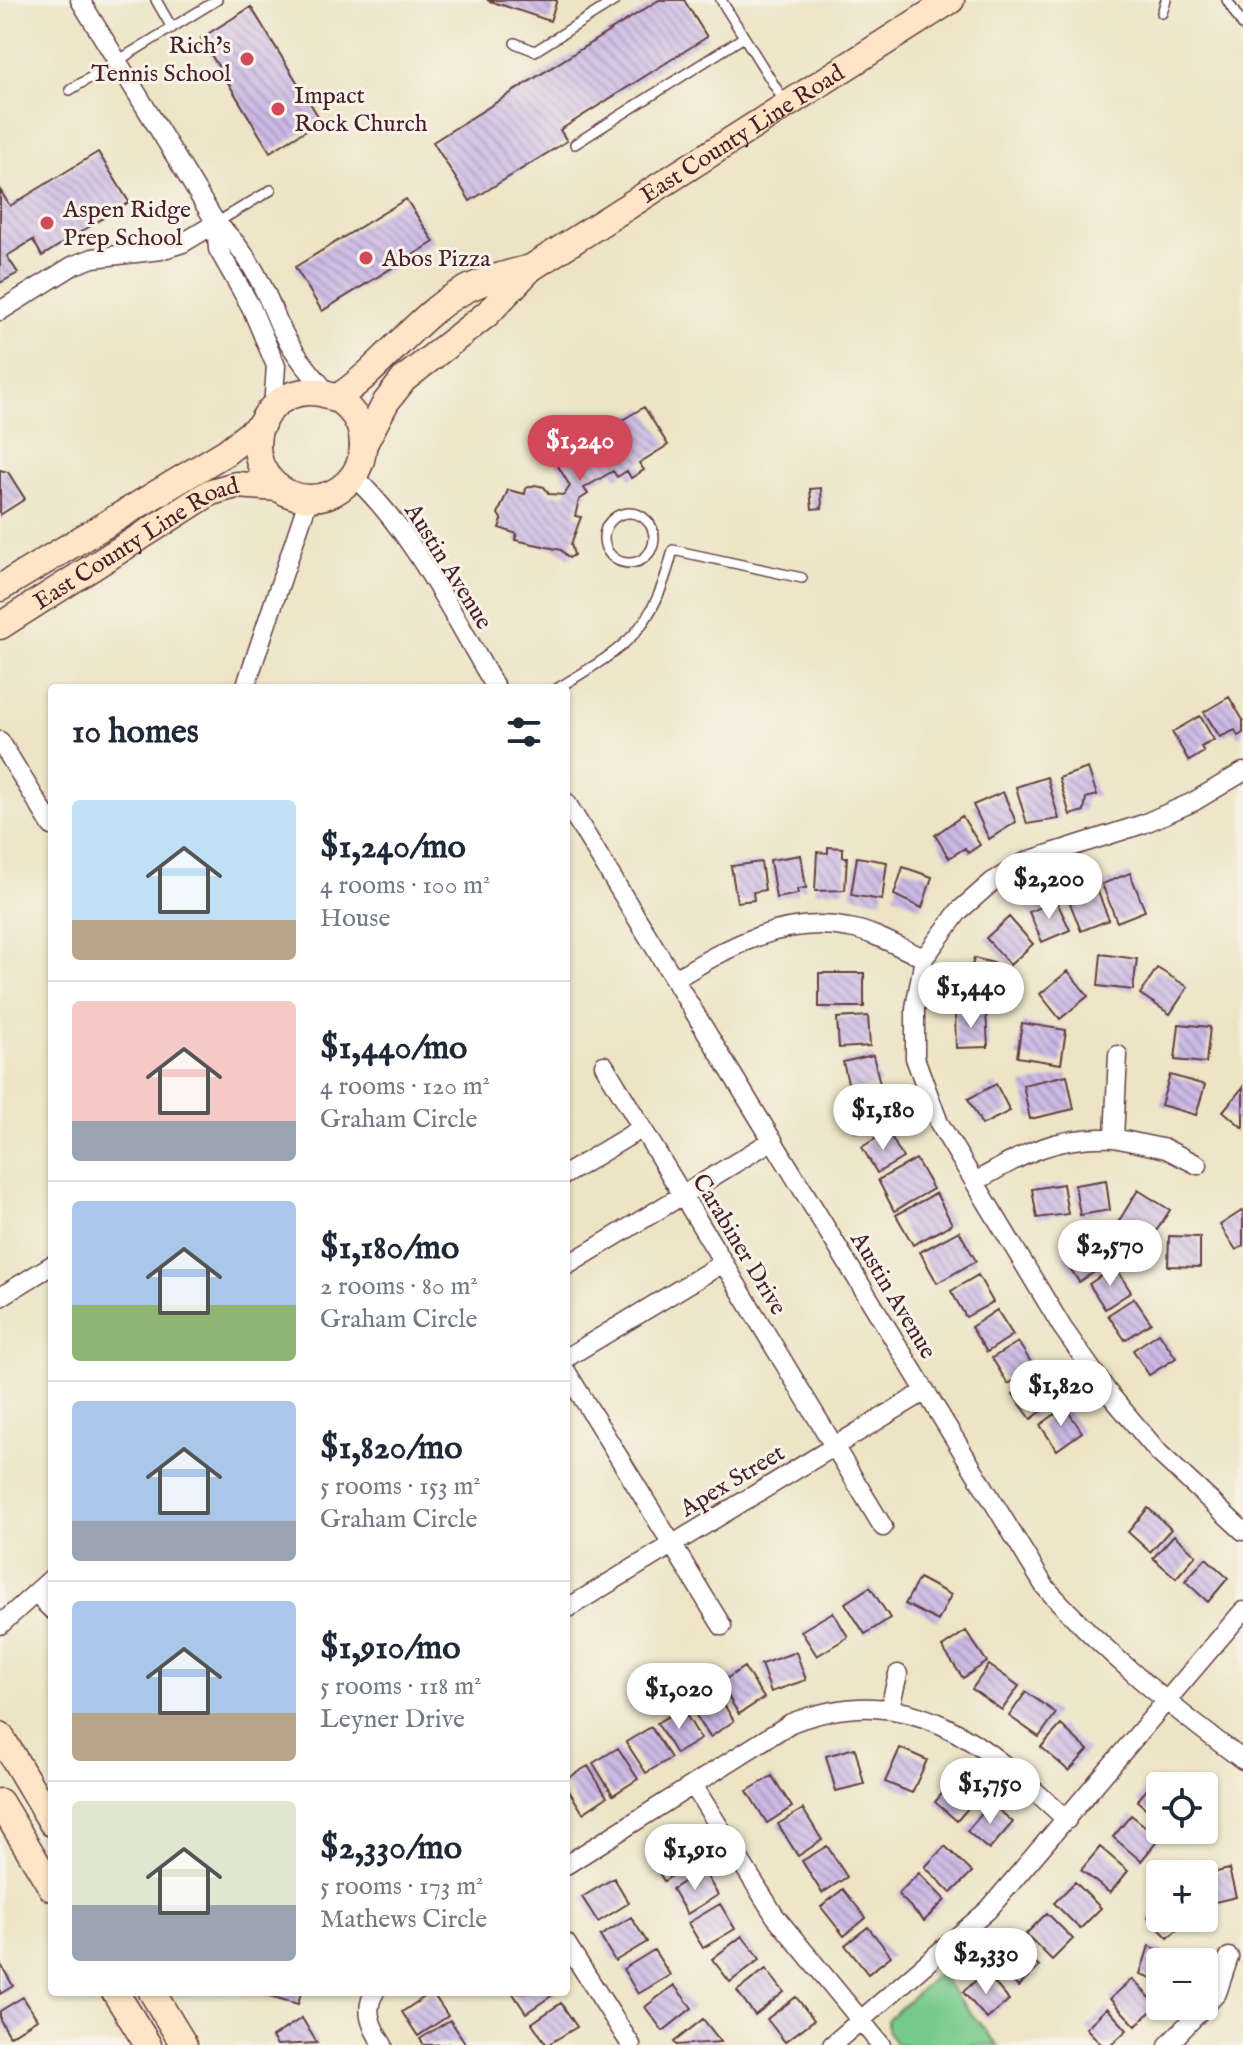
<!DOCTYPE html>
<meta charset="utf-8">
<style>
body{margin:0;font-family:"IM FELL English",serif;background:#f2f2f3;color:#1f2937;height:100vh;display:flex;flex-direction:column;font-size:30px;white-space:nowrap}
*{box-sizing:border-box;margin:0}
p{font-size:26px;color:#747a83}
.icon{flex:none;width:44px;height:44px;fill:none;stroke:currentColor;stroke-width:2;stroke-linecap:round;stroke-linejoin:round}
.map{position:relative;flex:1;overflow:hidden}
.panel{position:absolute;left:48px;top:684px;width:522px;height:1312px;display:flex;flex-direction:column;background:#fff;border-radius:8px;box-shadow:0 2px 6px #0004}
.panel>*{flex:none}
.tools{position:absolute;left:1146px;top:1772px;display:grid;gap:16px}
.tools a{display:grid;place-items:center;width:72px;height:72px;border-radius:8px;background:#fff;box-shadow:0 2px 6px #0004;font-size:40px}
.price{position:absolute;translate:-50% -68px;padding:0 18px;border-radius:28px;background:#fff;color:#222;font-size:26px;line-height:52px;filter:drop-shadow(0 2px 4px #0008)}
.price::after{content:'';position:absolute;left:50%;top:48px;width:24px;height:18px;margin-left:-12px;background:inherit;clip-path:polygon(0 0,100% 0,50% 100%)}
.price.current{background:#d1495b;color:#fff}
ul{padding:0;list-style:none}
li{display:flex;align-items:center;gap:24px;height:200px;padding:0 24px}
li+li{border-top:2px solid #e0e1e3}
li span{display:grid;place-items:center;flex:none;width:224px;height:160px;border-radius:8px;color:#555}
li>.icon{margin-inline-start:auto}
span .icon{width:96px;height:96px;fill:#fffc;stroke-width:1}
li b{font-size:34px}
h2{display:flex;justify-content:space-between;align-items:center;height:96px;padding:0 24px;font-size:34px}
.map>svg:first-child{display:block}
.park{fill:#76c98b;stroke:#60745b;stroke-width:2}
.building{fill:url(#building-back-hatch)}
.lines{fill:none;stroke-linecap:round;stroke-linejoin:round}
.service-casing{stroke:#623d42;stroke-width:12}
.minor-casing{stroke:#623d42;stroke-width:21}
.secondary-casing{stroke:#623d42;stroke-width:29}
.service{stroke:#fff;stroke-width:9}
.minor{stroke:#fff;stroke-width:18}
.secondary{stroke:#fee5c5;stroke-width:26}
.poi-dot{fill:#d1495b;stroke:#f7f3e8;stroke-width:3}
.labels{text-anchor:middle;stroke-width:6;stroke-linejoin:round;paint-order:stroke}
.poi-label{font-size:24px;fill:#4a1f2b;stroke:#f7f3e8;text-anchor:start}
.street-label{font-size:24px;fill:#4a1f2b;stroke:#f7f3e8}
</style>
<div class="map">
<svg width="1243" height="2045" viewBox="0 0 1243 2045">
<defs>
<pattern id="building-back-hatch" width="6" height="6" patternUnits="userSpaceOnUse" patternTransform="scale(2)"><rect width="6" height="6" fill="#ccb9e4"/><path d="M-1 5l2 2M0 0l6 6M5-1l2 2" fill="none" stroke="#a896b9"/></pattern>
</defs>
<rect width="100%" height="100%" fill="#f7f3e8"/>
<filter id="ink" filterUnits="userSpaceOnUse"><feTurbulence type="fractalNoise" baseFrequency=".0125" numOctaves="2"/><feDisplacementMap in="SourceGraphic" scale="16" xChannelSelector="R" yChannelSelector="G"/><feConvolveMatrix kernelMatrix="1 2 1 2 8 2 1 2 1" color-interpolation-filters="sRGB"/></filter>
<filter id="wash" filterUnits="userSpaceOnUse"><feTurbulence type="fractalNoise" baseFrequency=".006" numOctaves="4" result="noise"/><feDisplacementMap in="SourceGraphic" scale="32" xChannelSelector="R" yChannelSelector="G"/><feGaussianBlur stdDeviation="1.8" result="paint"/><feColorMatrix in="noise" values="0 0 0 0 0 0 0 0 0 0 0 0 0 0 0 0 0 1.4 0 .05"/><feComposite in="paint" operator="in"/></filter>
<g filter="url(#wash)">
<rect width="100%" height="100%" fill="#ede4c5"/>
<path class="park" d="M938,1974l60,71h-101l-10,-15v-10z"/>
<g id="blocks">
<path class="building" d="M487,0h70l-7,21z
M659,0h25l23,37 -147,93 7,11 -97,60 -37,-59z
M251,7l70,114 -51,31 -69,-114z
M98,152l31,50 -87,54 -9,-16 -26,16 11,17 -18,10v-93l10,16z
M406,199l28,43 -112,69 -27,-44z
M644,407l24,38 -29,18 5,7 -13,8 -4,-7 -10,6 -4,-6 -29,17 4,6 -9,6 -4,16 6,1 -10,27 3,11 -5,3 -8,-8 -46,-10 2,-6 -18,-6 3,-8 -4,-6 10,-24 17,4 1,-6 9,-3 9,2 5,7 15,1 6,-9 -15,-25z
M0,470l8,2 17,27 -25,16z
M821,488l1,20 -10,1 -2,-20z
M1229,697l14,23v13l-5,3 -3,-6 -15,7 -16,-25z
M1200,716l14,24 -13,7 3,5 -15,9 -17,-29z
M1088,768l9,27 -11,3 -2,13 -14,4 -11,-37z
M1047,777l12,42 -32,5 -11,-37z
M1003,792l13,30 -27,17 -16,-34z
M962,816l18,29 -12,8 -3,-5 -16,10 -14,-23z
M828,847l15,1v9h4l-2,33 -30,1 2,-39 11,1z
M801,855l5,33 -9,1 1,5 -22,4 -6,-38z
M857,857l30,5 -5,38 -31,-5z
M761,862l4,28 -12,2 1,8 -17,2 -6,-36z
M903,867l29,10 -10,31 -28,-13z
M1130,873l15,38 -28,11 -15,-38z
M1094,882l15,38 -28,11 -15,-38z
M1056,900l14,30 -28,12 -13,-30z
M1009,917l24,27 -23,21 -24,-27z
M1101,954l36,5 -4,31 -35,-4z
M974,958l31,8 -9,35 -31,-7z
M1157,968l31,19 -18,27 -30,-20z
M1068,971l20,25 -28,23 -20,-25z
M819,973h45v34h-45z
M986,1011l2,36 -32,1 -1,-36z
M868,1016l2,30 -31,2 -2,-30z
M1022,1023l44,7 -5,34 -44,-7z
M1179,1024l31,3 -4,36 -31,-3z
M873,1055l7,29 -30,7 -7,-29z
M1067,1075l7,34 -44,10 -7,-34z
M1170,1075l35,10 -9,30 -35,-10z
M996,1084l14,27 -28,14 -14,-26z
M1243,1087v41l-20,-17z
M878,1095l7,30 -30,7 -7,-30z
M888,1131l15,27 -26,15 -15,-26z
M916,1159l17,30 -39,22 -16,-31z
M1106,1180l4,30 -30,5 -5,-30z
M1063,1184l5,30 -31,4 -5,-29z
M1138,1190l32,20 -17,26 -11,-7 -5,8 -20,-13z
M936,1193l16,31 -39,21 -17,-30z
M1243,1210v36l-7,4 -16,-25z
M959,1231l17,30 -39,22 -17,-31z
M1169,1236l31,1v30l-32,-1z
M1089,1240l16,25 -26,17 -16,-25z
M1115,1267l16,25 -26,17 -16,-25z
M978,1275l15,27 -27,15 -15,-26z
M1134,1298l17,25 -26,17 -17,-25z
M997,1310l16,25 -26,17 -16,-25z
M1159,1333l17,25 -27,17 -16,-25z
M1018,1342l16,25 -26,17 -16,-26z
M1039,1376l17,25 -25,18 -18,-25z
M1065,1407l17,25 -25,18 -17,-25z
M1148,1508l23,21 -21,23 -22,-20z
M1174,1535l22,20 -20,23 -23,-20z
M1206,1558l22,20 -20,24 -23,-21z
M919,1578l32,17 -13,26 -33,-17z
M870,1587l20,31 -25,16 -20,-31z
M833,1612l15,25 -31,19 -16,-25z
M966,1631l21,31 -24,16 -21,-31z
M796,1652l10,28 -35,12 -10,-28z
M989,1665l30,21 -17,24 -30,-21z
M744,1667l20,31 -25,16 -19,-31z
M715,1690l19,31 -24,16 -20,-31z
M1026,1692l30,21 -17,24 -30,-21z
M682,1708l19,31 -25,15 -19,-31z
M1061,1725l27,25 -19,21 -28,-24z
M651,1727l20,31 -25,15 -20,-31z
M618,1748l20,31 -25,16 -20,-32z
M855,1748l9,36 -28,7 -10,-35z
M900,1748l27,12 -15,33 -27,-11z
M588,1766l19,31 -24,16 -17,-27v-7z
M959,1774l22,19 -24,28 -22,-19z
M772,1776l20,31 -25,16 -20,-32z
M1156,1779l8,7h-4v34l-23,-19z
M991,1803l22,19 -24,28 -22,-19z
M803,1809l19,31 -24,16 -20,-32z
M1131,1815l29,23 -19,23 -28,-24z
M680,1836l15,25 -31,20 -16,-26z
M827,1846l20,31 -25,16 -20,-32z
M945,1846l27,26 -21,21 -26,-26z
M1100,1847l28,24 -18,22 -29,-23z
M1229,1869l7,28 -29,7 -3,-29z
M703,1870l15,25 -31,19 -15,-25z
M919,1873l26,27 -21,21 -26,-27z
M614,1878l15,25 -31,19 -16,-25z
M1075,1882l26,26 -21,21 -26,-26z
M843,1889l23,29 -22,18 -23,-29z
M720,1904l15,25 -32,19 -15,-25z
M1160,1906v12h30l-22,20 -20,-21z
M1047,1913l26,26 -21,21 -26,-26z
M631,1917l16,25 -32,19 -15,-25z
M868,1927l23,29 -23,18 -23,-29z
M742,1936l18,23 -30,23 -18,-23z
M1019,1946l20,21 -21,20 -20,-22z
M1149,1946l28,10 -2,6h-15v19l-20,-7z
M654,1950l16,25 -32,19 -15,-25z
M0,1963l13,23 -13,8z
M766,1969l18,23 -29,23 -18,-24z
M985,1972l24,28 -22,19 -24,-27z
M1132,1979l25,26 -21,21 -26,-27z
M674,1985l18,23 -29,23 -18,-24z
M255,1992h46l-3,12z
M432,1992l16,24 -30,20 -16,-24z
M512,1992h45l-31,21z
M23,1997l14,22 -27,17 -10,-16v-9z
M796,1997l18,23 -29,22 -18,-23z
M561,2003l16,24 -30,18 -15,-22z
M1107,2008l20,22 -16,15h-9l-16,-17z
M302,2018l15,25 -40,2 -5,-8z
M703,2019l18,23 -45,3 -2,-3z
M450,2020l16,24 -42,1 -4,-6z"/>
</g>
</g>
<g filter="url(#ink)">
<use href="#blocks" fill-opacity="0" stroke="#623d42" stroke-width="2"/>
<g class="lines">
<defs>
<path id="service" d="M156,0l16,28
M721,0l63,101
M1227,0l16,26
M1162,13l4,-13
M515,43l20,8 81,-51
M70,90l147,-90
M575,144l169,-107
M216,223l55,-33
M604 538a25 25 0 1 1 50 0a25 25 0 1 1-50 0Z
M558,688c69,-42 94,-55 115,-138l129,28"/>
<path id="minor" d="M80,0l136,223c32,28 47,62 63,101 12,27 32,49 51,72
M216,223l2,26 33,58 25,59 -3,42
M0,311l74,-46 19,-7 68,-8 22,-7 33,-20
M353,476c62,58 100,140 143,212
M245,688l64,-190
M0,741l52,85
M1243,772l-50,30 -50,22 -116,37 -35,21 -33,29 -35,47 -9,50v50l24,65 123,204 45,64 52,62 84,78
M566,802l479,785c61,67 125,119 198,173
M675,979c53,-32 109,-64 174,-51 25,4 51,20 75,30
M604,1065l279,462
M1114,1138l52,11 32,16
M566,1174l76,-46
M975,1182c49,-29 80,-46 139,-44l4,-83
M566,1266l207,-126
M0,1297l52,-32
M566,1358l157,-95
M566,1371l156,255
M35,1593l17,17
M566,1609l358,-217
M0,1625l52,-47
M890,1707l8,-33
M693,1785l82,131 106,129
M566,1865l225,-142c120,-46 192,20 276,97
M566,1943l65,102
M375,1992c-12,18 -3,36 8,53
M832,2045l156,-135 255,-299
M1168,2045l49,-52 12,-36"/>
<g id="secondary">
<circle cx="310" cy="445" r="53"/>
<path d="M335,399c39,-25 65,-61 101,-90 27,-23 61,-33 95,-41"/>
<path id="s1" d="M363,446l23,-44 18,-23 83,-65 44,-46 420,-268"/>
<path d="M0,588l226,-136 36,-28"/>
<path id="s2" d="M0,626l211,-134 25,-7 43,3"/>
<path d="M0,1735l52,88"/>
<path d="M0,1802l52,86"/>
<path d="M115,1992l33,53"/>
<path d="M152,1992l32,53"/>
</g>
</defs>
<use href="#service" class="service-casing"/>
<use href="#minor" class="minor-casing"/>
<use href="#secondary" class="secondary-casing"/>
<use href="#service" class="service"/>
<use href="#minor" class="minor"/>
<use href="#secondary" class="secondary"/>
</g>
</g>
<g class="poi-dot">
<circle cx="247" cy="59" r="8"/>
<circle cx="278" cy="109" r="8"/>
<circle cx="47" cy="223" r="8"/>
<circle cx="366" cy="258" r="8"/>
</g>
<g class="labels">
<g class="poi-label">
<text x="231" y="53" text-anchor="end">Rich's<tspan x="231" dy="28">Tennis School</tspan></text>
<text x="294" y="103">Impact<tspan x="294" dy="28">Rock Church</tspan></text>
<text x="63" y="217">Aspen Ridge<tspan x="63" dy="28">Prep School</tspan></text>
<text x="382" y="266">Abos Pizza</text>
</g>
<g class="street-label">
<text dy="8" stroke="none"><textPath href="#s1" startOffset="498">East County Line Road</textPath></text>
<text dy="8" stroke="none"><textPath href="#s2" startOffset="160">East County Line Road</textPath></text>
<text transform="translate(449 566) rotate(58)" y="8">Austin Avenue</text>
<text transform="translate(740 1244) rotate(59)" y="8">Carabiner Drive</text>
<text transform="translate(894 1295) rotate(59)" y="8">Austin Avenue</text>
<text transform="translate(732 1480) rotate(-31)" y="8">Apex Street</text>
</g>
</g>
</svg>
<div class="tools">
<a><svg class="icon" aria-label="locate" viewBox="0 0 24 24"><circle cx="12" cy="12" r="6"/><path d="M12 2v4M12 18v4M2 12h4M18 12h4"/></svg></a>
<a>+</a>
<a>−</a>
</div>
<b class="price current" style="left:580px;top:483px">$1,240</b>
<b class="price" style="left:1049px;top:921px">$2,200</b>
<b class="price" style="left:971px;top:1030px">$1,440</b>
<b class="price" style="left:883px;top:1152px">$1,180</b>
<b class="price" style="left:1110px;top:1288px">$2,570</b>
<b class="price" style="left:1061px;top:1428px">$1,820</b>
<b class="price" style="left:679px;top:1731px">$1,020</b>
<b class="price" style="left:990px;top:1826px">$1,750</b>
<b class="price" style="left:695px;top:1892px">$1,910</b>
<b class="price" style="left:986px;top:1996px">$2,330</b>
<section class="panel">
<h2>10 homes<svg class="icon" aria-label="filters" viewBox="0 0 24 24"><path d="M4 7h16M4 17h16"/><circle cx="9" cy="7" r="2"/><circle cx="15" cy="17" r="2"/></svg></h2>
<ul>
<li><span style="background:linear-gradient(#bfe0f5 75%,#b9a48a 0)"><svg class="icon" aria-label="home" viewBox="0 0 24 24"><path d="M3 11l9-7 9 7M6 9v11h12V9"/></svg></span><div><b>$1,240/mo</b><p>4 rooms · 100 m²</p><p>House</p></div></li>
<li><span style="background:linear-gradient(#f6c9c9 75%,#9aa5b1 0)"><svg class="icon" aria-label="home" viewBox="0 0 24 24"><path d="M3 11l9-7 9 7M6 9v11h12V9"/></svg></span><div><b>$1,440/mo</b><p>4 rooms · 120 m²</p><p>Graham Circle</p></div></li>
<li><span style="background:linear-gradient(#a9c7e8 65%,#8fb573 0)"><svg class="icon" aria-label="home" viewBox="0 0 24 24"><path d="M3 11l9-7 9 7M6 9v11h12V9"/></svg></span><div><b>$1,180/mo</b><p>2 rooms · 80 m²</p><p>Graham Circle</p></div></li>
<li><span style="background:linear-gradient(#a9c7e8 75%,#9aa5b1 0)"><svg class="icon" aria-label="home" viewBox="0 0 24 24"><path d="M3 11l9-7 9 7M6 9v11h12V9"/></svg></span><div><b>$1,820/mo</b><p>5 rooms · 153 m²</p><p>Graham Circle</p></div></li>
<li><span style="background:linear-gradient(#a9c7e8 70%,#b9a48a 0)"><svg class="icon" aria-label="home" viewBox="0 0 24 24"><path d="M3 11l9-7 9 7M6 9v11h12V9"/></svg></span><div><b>$1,910/mo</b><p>5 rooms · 118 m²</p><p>Leyner Drive</p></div></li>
<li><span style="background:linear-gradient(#dfe7d0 65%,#9aa5b1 0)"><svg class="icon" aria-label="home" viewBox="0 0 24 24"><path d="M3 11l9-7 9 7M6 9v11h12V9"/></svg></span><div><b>$2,330/mo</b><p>5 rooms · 173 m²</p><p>Mathews Circle</p></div></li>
</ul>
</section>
</div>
